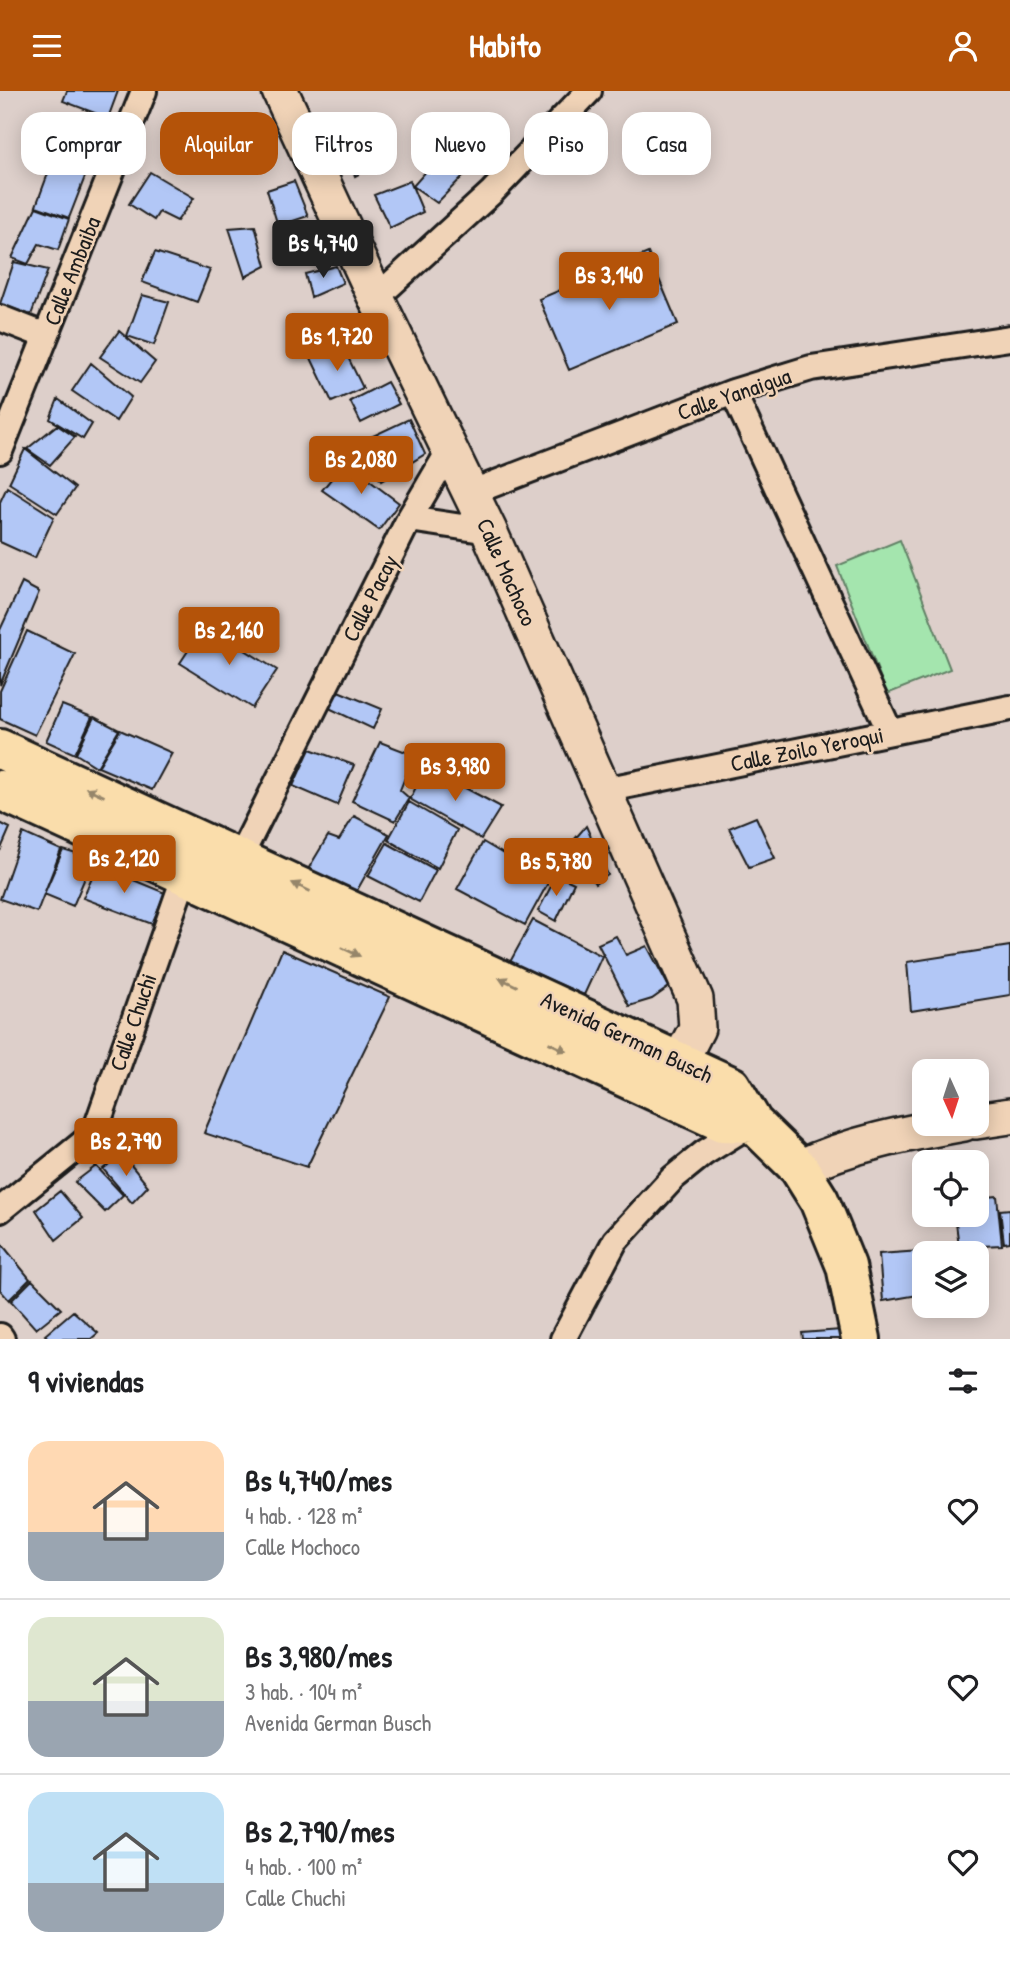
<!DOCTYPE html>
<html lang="es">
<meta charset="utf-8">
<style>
body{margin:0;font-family:"Patrick Hand",sans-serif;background:#f6f6f6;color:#202124;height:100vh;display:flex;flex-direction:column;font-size:26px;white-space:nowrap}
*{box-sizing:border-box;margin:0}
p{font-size:23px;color:#757577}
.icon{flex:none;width:38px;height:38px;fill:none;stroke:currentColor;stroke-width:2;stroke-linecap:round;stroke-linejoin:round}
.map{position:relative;height:1248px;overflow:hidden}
.drawer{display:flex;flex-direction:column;background:#fff;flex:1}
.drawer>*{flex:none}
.guide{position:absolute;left:21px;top:21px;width:970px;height:63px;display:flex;gap:14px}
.needle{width:46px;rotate:177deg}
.tools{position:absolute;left:912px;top:968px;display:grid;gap:14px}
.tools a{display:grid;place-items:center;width:77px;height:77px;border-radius:14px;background:#fff;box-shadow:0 4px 18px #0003;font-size:35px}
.price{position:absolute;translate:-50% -60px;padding:0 16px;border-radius:7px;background:#b45309;color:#fff;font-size:23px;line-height:46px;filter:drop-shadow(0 2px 4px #0008)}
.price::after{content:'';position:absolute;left:50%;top:42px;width:21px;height:16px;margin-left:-10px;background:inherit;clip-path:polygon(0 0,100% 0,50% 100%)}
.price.on{background:#222;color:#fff}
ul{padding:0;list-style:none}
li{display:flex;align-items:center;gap:21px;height:175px;padding:0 28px}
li+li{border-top:2px solid #e0e0e0}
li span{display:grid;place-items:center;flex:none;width:196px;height:140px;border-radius:21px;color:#555}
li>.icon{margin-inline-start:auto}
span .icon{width:84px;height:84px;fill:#fffc;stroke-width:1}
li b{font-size:30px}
h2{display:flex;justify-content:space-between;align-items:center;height:84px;padding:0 28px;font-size:30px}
.pill{padding:0 24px;border-radius:21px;background:#fff;box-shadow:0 4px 18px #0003;font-size:24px;line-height:63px}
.pill.on{background:#b45309;color:#fff}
header{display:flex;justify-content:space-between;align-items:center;height:91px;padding:0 28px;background:#b45309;color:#fff;font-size:32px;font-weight:700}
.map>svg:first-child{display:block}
.green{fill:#a4e5ae;stroke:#608065;stroke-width:2}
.building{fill:#b2c7f6;stroke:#1c1c1c;stroke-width:2}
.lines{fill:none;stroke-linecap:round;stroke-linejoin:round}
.street-casing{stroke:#1c1c1c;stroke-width:30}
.secondary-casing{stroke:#1c1c1c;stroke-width:40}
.primary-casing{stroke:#1c1c1c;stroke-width:44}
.street{stroke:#f0d3b7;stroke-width:24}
.secondary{stroke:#f0d3b7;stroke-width:35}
.primary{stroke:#faddab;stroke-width:38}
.oneway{fill:#96866b}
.labels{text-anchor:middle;stroke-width:5;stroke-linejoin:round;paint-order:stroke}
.street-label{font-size:23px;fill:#1c1c1c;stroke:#f0d3b7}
</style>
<header><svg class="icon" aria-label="menu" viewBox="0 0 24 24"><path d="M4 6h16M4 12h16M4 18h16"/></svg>Habito<svg class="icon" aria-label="person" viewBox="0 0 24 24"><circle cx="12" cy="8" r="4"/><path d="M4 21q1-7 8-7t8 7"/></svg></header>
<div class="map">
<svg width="1010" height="1248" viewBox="0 0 1010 1248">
<rect width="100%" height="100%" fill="#ddcfca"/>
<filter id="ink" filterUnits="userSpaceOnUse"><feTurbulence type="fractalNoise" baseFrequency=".0143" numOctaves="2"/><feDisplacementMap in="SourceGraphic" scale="14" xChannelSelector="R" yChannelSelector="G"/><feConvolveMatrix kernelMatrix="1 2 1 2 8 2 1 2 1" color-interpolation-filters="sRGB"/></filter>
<g filter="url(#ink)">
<path class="green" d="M900,449l50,129 -63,25 -50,-128z"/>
<path class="building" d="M67,0h51l-10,27 -45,-17z
M374,29l13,39 -32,17 -18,-40z
M445,59l23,21 -31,32 -24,-17z
M53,69l33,14 -17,44 -33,-12z
M150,81l44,26 -17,23 -18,-9 -5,8 -25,-16z
M294,90l14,35 -30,10 -11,-36z
M410,90l13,31 -33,16 -16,-33z
M36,116l33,12 -11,31 -19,-6 -11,20 -16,-6z
M255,135l11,40 -21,11 -16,-49z
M155,161l55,18 -13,32 -55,-20z
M648,162l30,71 -109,46 -30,-71z
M14,171l34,8 -17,45 -31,-11z
M336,175l7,17 -32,14 -6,-23z
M142,204l27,7 -15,43 -27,-9z
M119,240l36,31 -15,21 -40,-26z
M342,254l21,43 -31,14 -21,-44z
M91,272l40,34 -15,24 -44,-30z
M387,291l12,22 -38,19 -11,-22z
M58,308l34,25 -9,15 -33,-20z
M409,328l16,35 -44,27 -23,-38z
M57,334l18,12 -25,28 -23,-16z
M25,358l50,39 -18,26 -48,-31z
M345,371l54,41 -20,27 -57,-40z
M7,396l47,30 -19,41 -35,-16v-40z
M22,492l17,9 -39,93v-55z
M205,534l72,45 -25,38 -72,-45z
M27,540l48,23 -40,81 -35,-16v-28z
M338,600l44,18 -9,20 -44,-21z
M62,614l30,12 -17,37 -29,-13z
M62,614l30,12 -17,37 -29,-13z
M94,626l25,13 -22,37 -21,-13z
M94,626l25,13 -22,37 -21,-13z
M120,639l52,23 -20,37 -54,-23z
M380,651l34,13 -14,35 9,8 -14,23 -43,-20z
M310,658l44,16 -17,40 -44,-19z
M426,676l75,40 -20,32 -71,-40z
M409,711l48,28 -19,38 -50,-28z
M354,725l35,18 -34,60 -48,-23 21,-35 11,4z
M756,726l19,41 -26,9 -20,-39z
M0,732l10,5 -10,23z
M586,735l22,49 -13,9 -21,-44z
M23,742l38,17 -24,62 -37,-13z
M23,742l38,17 -24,62 -37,-13z
M483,751l66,39 -24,44 -68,-36z
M387,752l49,27 -17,32 -51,-26z
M63,759l30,9 -20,47 -29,-12z
M97,774l68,28 -13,31 -69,-26z
M97,774l68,28 -13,31 -69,-26z
M557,784l17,8 -18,38 -18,-10z
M533,829l69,36 -18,39 -74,-33z
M616,845l10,19 21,-9 22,41 -17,12 -23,7 -31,-62z
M1010,855v49l-99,16 -4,-49z
M282,859l108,47 -83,170 -103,-34z
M122,1063l26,32 -16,17 -29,-34z
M96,1075l27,29 -18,17 -30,-30z
M60,1100l23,27 -27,22 -20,-30z
M997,1105l5,49 -43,2 -4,-32h21v-17z
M1010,1118v33l-6,1 -4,-33z
M1,1152l29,36 -21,21 -9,-10z
M963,1157v5h-39v41l-41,7 -4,-47z
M32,1189l29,29 -25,20 -25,-28z
M73,1220l25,22 -7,6h-42l-4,-4z
M841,1239l2,9h-40l-1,-6z"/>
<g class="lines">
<defs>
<path id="street" d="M376,207l116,-106 97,-101
M0,227l46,18
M733,301l157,340
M0,360l144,-360
M470,402l263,-101 78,-24 199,-30
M409,428l80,12
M604,699l406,-82
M239,768l170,-340 40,-68
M0,1119l94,-76 91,-259
M0,1245l2,3
M563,1248l52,-98 58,-63 31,-25 45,-28"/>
<path id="secondary" d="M280,0l96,207 113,233 206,468 2,29 -17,33
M976,1030l34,-5
M799,1077c51,-24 109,-35 165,-45"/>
<path id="primary" d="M0,658l731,337 22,37 46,45 20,32 27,66 15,73
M0,699l722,332 31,1"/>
</defs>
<use href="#street" class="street-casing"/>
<use href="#secondary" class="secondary-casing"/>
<use href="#primary" class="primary-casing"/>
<use href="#street" class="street"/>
<use href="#secondary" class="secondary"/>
<use href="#primary" class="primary"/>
</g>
<defs><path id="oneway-solid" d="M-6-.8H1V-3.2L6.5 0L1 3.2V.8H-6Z" transform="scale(1.75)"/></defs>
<g class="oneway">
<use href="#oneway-solid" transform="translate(95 701) rotate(-155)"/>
<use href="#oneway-solid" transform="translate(301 796) rotate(-155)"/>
<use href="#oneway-solid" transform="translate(351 861) rotate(25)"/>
<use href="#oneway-solid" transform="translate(508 891) rotate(-155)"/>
<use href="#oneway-solid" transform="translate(558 956) rotate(25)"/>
</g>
</g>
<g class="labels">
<g class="street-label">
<text transform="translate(72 180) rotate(-68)" y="8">Calle Ambaiba</text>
<text transform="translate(734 303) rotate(-19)" y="8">Calle Yanaigua</text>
<text transform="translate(507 481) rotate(66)" y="8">Calle Mochoco</text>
<text transform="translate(370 507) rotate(-63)" y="8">Calle Pacay</text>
<text transform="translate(807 658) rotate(-11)" y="8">Calle Zoilo Yeroqui</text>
<text transform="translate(133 931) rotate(-71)" y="8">Calle Chuchi</text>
<text transform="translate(627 946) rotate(25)" y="8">Avenida German Busch</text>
</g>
</g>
</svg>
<div class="tools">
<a><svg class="needle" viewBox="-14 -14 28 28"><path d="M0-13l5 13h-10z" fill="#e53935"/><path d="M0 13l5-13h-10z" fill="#757577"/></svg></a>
<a><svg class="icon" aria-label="locate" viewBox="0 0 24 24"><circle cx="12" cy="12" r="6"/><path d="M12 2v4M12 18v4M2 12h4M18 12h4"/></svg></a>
<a><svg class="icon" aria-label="layers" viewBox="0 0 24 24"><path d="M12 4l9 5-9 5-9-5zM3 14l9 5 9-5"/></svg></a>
</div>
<b class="price on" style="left:323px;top:189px">Bs 4,740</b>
<b class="price" style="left:609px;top:221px">Bs 3,140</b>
<b class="price" style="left:337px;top:282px">Bs 1,720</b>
<b class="price" style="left:361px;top:405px">Bs 2,080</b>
<b class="price" style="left:229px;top:576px">Bs 2,160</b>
<b class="price" style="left:455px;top:712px">Bs 3,980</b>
<b class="price" style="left:124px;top:804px">Bs 2,120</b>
<b class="price" style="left:556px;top:807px">Bs 5,780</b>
<b class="price" style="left:126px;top:1087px">Bs 2,790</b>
<div class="guide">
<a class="pill">Comprar</a>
<a class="pill on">Alquilar</a>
<a class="pill">Filtros</a>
<a class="pill">Nuevo</a>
<a class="pill">Piso</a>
<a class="pill">Casa</a>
</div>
</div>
<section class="drawer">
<h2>9 viviendas<svg class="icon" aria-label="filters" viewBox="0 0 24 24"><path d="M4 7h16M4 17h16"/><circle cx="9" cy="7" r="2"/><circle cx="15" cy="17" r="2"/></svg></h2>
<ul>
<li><span style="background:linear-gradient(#ffd9b3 65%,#9aa5b1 0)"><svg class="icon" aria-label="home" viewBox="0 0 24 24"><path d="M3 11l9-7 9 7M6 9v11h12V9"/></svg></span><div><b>Bs 4,740/mes</b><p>4 hab. · 128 m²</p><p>Calle Mochoco</p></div><svg class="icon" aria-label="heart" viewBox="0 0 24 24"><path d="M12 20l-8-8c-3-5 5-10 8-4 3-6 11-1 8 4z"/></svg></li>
<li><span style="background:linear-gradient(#dfe7d0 60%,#9aa5b1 0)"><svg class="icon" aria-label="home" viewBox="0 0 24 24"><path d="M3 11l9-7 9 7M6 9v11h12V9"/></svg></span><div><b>Bs 3,980/mes</b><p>3 hab. · 104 m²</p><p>Avenida German Busch</p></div><svg class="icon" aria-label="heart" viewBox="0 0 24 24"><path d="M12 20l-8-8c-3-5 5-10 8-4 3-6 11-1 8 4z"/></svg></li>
<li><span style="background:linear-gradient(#bfe0f5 65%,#9aa5b1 0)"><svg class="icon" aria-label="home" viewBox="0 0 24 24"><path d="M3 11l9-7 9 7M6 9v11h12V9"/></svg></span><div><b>Bs 2,790/mes</b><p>4 hab. · 100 m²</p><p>Calle Chuchi</p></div><svg class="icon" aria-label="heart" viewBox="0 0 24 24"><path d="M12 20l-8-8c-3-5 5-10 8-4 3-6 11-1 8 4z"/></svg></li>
</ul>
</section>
